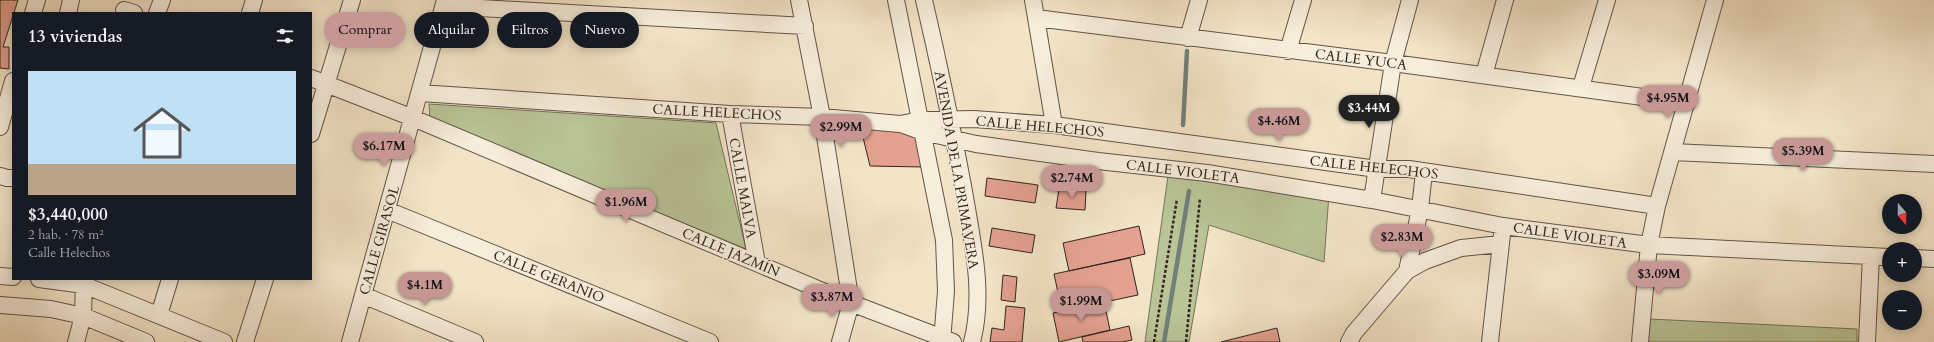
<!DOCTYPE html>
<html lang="es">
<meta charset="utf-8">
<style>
body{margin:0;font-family:Cardo,serif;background:#242831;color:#f1f3f6;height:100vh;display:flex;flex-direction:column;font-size:15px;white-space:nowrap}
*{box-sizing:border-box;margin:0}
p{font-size:13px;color:#9ea1a6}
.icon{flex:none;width:22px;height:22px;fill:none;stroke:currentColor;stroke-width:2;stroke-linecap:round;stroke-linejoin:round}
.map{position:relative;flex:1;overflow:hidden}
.details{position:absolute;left:12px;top:12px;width:300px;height:268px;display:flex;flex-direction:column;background:#171b24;border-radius:0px;box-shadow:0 2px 10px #0003}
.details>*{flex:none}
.top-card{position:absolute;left:324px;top:12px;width:380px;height:36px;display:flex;gap:8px}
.needle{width:26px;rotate:160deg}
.buttons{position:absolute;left:1882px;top:194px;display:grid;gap:8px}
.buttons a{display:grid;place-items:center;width:40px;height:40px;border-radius:50%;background:#171b24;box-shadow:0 2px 10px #0003;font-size:20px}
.price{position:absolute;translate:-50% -34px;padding:0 9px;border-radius:14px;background:#c59692;color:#111;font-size:13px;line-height:26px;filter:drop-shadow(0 1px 2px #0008)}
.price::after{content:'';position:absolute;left:50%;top:24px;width:12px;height:9px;margin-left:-6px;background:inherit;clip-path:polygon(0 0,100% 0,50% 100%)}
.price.active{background:#222;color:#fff}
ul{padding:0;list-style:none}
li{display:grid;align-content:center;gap:8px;height:212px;padding:0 16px}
li span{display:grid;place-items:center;height:124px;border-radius:0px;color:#555}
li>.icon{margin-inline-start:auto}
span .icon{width:72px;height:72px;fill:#fffc;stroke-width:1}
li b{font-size:17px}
h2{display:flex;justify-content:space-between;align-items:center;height:48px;padding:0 16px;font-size:17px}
.tag{padding:0 14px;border-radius:18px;background:#171b24;box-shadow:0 2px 10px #0003;font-size:14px;line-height:36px}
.tag.active{background:#c59692;color:#111}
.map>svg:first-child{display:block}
.green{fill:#b9c497;stroke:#757459}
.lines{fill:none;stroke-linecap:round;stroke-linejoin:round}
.stream{stroke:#718079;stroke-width:4.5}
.building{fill:#e4a191;stroke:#31241b}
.minor-casing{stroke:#625446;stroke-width:18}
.path{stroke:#31241b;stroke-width:2.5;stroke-dasharray:3 2;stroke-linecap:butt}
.minor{stroke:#f7eddb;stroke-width:16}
.labels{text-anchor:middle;stroke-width:3;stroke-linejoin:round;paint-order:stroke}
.street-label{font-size:14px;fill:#31241b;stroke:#f7eddb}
</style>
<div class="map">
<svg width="1934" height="342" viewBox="0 0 1934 342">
<rect width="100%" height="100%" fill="#f3e4c7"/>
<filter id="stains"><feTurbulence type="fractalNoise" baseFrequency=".005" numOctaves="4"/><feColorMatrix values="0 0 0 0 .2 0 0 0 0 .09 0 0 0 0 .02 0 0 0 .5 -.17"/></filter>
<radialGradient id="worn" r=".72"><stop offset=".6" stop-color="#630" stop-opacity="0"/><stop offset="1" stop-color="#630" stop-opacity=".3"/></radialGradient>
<path class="green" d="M429,104l287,19 30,126 -316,-130z
M1168,176l161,18 -5,68 -115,-37 -20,117h-44z
M1649,319l208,10v13h-209z"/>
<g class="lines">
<path class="stream" d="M1183,125l4,-74
M1164,342l25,-151"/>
</g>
<path class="building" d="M0,0h18l-15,47h6v22l-9,-1z
M861,129l55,1 8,37 -54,-1z
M987,178l51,7 -3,18 -50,-7z
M1059,189l27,1 -1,20 -29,-2z
M1139,226l6,28 -76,17 -6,-28z
M992,228l43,7 -3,18 -43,-7z
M1130,258l8,37 -76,16 -8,-37z
M1003,275l14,2 -2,25 -14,-2z
M1104,302l6,28 -51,12 -6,-29z
M1006,306l19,2 -3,34h-32l2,-14 12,2z
M1129,326l3,14 -10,2h-39l-1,-5z
M1277,328l3,14h-59z"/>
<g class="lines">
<defs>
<path id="minor" d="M799,0l23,117 29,186 -11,39
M896,0l48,240 2,51 -4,51
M924,0c15,64 28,127 40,191 8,49 21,102 8,151
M1033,0l21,125
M444,6l361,20
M124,10l10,3
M33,13l4,-13
M68,13l3,-13
M157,13l5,-13
M250,13l4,-13
M1036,18l357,45 294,40
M1188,38l11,-38
M1288,51l15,-51
M1484,75l21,-75
M311,78l102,40 438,185 102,39
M1581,87l26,-87
M420,93l310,21 92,3 78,7 21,-4 53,-1 80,6 323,44h32l248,37
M730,114l27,149
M901,124l22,8 53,12 122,17 109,12 165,27 131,26 146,19 240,12
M0,127l13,-46
M311,134l41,-134
M1673,152l261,12
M0,176l7,2h6
M1372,200l21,-137 17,-63
M387,210l323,132
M1915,258l19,1
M1407,271l13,-62 4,-37
M0,276l13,1
M39,279l45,6 140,57
M363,295l112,47
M0,305l51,4 32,7 63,26
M159,315l11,-36
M76,342l7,-26 1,-37
M245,342l20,-63
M350,342l95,-342
M1349,342l5,-9 53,-62 18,-10 36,-13 40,-4
M1490,342l12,-108
M1640,342l9,-97 8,-39 58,-206
M1867,342l4,-86"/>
</defs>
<use href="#minor" class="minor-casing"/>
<path class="path" d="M1154,342l23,-143
M1186,342l14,-144"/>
<use href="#minor" class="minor"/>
</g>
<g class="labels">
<g class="street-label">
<text transform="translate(1361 59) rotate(7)" y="5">CALLE YUCA</text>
<text transform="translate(717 112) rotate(3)" y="5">CALLE HELECHOS</text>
<text transform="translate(1040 126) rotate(5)" y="5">CALLE HELECHOS</text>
<text transform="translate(1374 167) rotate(6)" y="5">CALLE HELECHOS</text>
<text transform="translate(957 170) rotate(80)" y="5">AVENIDA DE LA PRIMAVERA</text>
<text transform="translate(1183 171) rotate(7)" y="5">CALLE VIOLETA</text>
<text transform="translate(743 188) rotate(80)" y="5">CALLE MALVA</text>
<text transform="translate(1570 235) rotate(8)" y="5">CALLE VIOLETA</text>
<text transform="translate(379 240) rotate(-74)" y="5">CALLE GIRASOL</text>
<text transform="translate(731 252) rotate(23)" y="5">CALLE JAZMÍN</text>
<text transform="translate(549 276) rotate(22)" y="5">CALLE GERANIO</text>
</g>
</g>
<rect width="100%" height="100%" filter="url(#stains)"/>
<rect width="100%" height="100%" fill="url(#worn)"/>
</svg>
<div class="buttons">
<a><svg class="needle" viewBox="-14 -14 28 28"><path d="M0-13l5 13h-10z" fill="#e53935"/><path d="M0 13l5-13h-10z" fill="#9ea1a6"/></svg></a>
<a>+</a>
<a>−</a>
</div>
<b class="price" style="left:1668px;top:119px">$4.95M</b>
<b class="price active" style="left:1369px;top:129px">$3.44M</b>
<b class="price" style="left:1279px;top:142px">$4.46M</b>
<b class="price" style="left:841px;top:148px">$2.99M</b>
<b class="price" style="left:384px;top:167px">$6.17M</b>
<b class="price" style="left:1803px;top:172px">$5.39M</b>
<b class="price" style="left:1072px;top:199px">$2.74M</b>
<b class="price" style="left:626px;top:223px">$1.96M</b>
<b class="price" style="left:1402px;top:258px">$2.83M</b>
<b class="price" style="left:1659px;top:295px">$3.09M</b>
<b class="price" style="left:425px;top:306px">$4.1M</b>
<b class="price" style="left:832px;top:318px">$3.87M</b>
<b class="price" style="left:1081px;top:322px">$1.99M</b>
<div class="top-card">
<a class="tag active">Comprar</a>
<a class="tag">Alquilar</a>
<a class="tag">Filtros</a>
<a class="tag">Nuevo</a>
</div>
<section class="details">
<h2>13 viviendas<svg class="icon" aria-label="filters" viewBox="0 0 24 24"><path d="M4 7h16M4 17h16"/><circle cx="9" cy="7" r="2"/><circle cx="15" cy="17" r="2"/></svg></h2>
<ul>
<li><span style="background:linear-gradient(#bfe0f5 75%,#b9a48a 0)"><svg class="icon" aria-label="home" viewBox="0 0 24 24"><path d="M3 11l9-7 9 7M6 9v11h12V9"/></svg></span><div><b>$3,440,000</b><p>2 hab. · 78 m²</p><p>Calle Helechos</p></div></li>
</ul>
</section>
</div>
